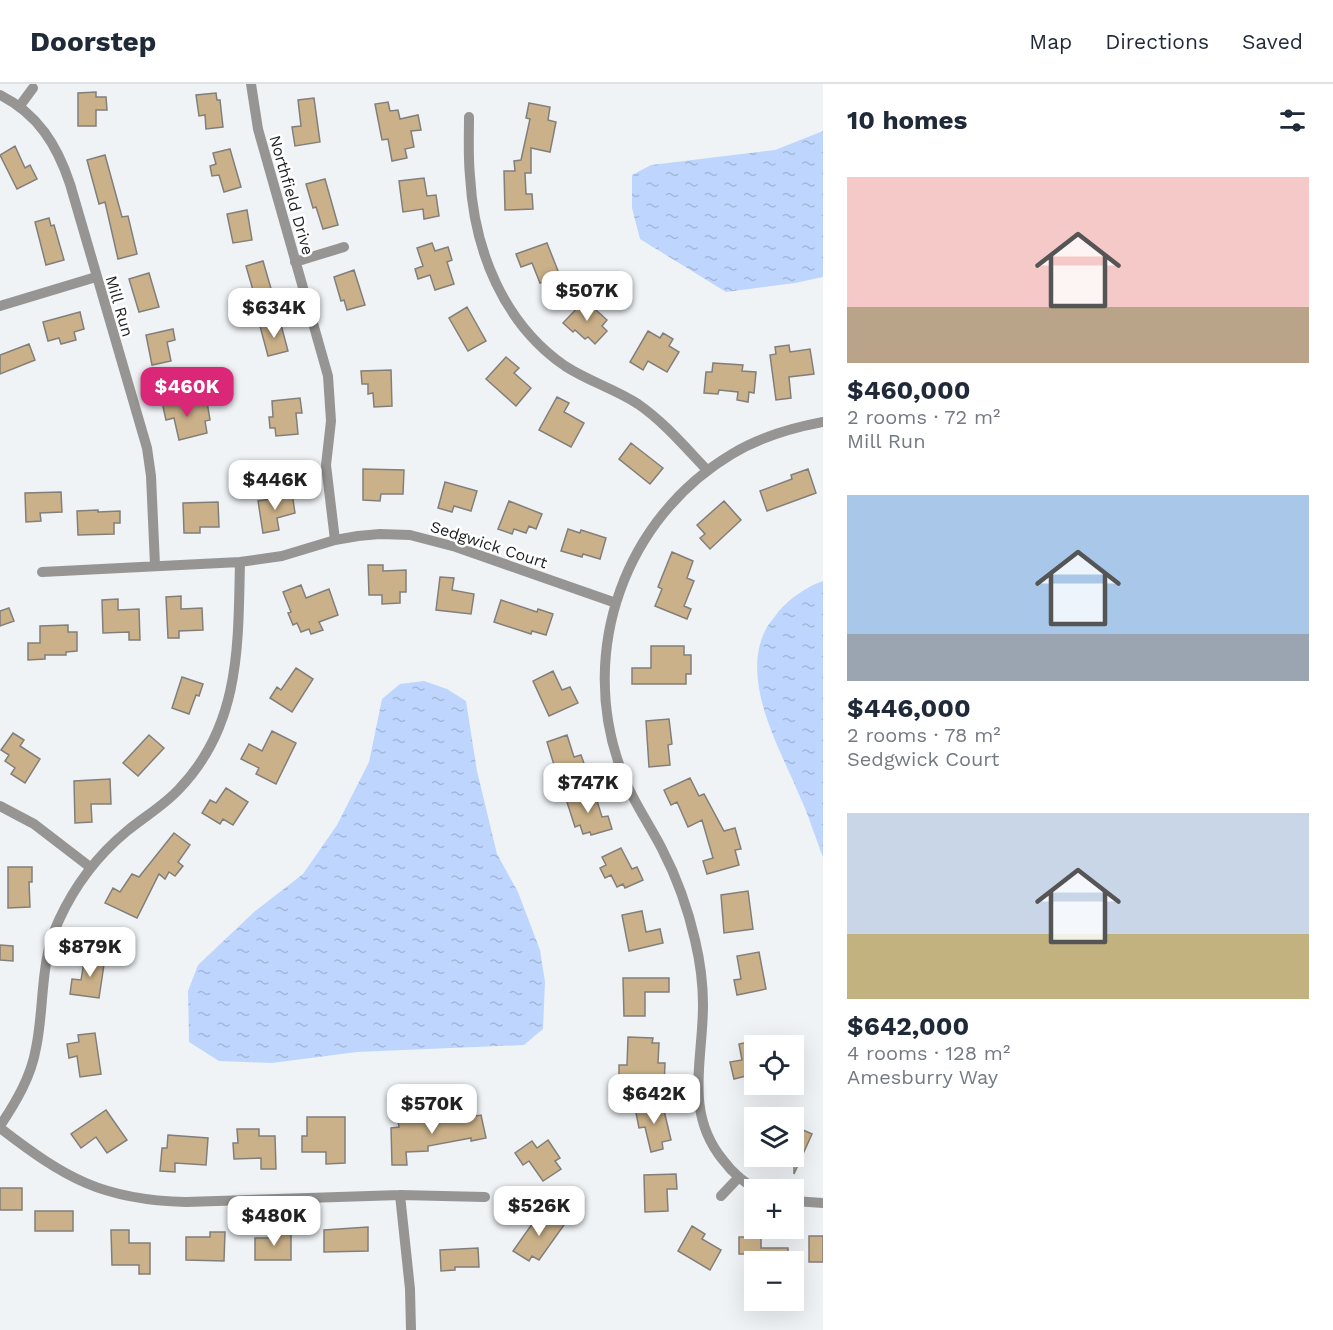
<!DOCTYPE html>
<meta charset="utf-8">
<style>
body{margin:0;font-family:"Work Sans",sans-serif;background:#f6f6f7;color:#1f2937;height:100vh;display:flex;flex-direction:column;font-size:22px;white-space:nowrap}
*{box-sizing:border-box;margin:0}
p{font-size:20px;color:#747a83}
.icon{flex:none;width:33px;height:33px;fill:none;stroke:currentColor;stroke-width:2;stroke-linecap:round;stroke-linejoin:round}
.map{position:relative;flex:1;overflow:hidden}
.sheet{display:flex;flex-direction:column;background:#fff;width:510px}
.sheet>*{flex:none}
.controls{position:absolute;left:744px;top:951px;display:grid;gap:12px}
.controls a{display:grid;place-items:center;width:60px;height:60px;border-radius:0px;background:#fff;box-shadow:0 6px 24px #0002;font-size:30px}
.price{position:absolute;translate:-50% -51px;padding:0 14px;border-radius:12px;background:#fff;color:#222;font-size:20px;line-height:39px;filter:drop-shadow(0 2px 3px #0008)}
.price::after{content:'';position:absolute;left:50%;top:36px;width:18px;height:14px;margin-left:-9px;background:inherit;clip-path:polygon(0 0,100% 0,50% 100%)}
.price.on{background:#db2777;color:#fff}
ul{padding:0;list-style:none}
li{display:grid;align-content:center;gap:12px;height:318px;padding:0 24px}
li span{display:grid;place-items:center;height:186px;border-radius:0px;color:#555}
li>.icon{margin-inline-start:auto}
span .icon{width:108px;height:108px;fill:#fffc;stroke-width:1}
li b{font-size:26px}
h2{display:flex;justify-content:space-between;align-items:center;height:72px;padding:0 24px;font-size:26px}
header{display:flex;align-items:center;gap:36px;box-sizing:border-box;height:84px;padding:0 30px;background:#fff;border-bottom:2px solid #e0e1e3}
header strong{font-size:28px}
nav{display:flex;gap:33px;margin-inline-start:auto;font-size:21px}
main{display:flex;flex:1;min-height:0}
.map>svg:first-child{display:block}
.water{fill:url(#water-ripples)}
.building{fill:#cbb189;stroke:#827f7b;stroke-width:1.5}
.lines{fill:none;stroke-linecap:round;stroke-linejoin:round}
.street{stroke:#979594;stroke-width:10}
.labels{text-anchor:middle;stroke-width:5;stroke-linejoin:round;paint-order:stroke}
.street-label{font-size:16px;fill:#1d1e1f;stroke:#fff}
</style>
<header>
<strong>Doorstep</strong>
<nav><a>Map</a><a>Directions</a><a>Saved</a></nav>
</header>
<main>
<div class="map">
<svg width="823" height="1246" viewBox="0 0 823 1246">
<defs>
<pattern id="water-ripples" width="26" height="14" patternUnits="userSpaceOnUse" patternTransform="scale(1.5)"><rect width="26" height="14" fill="#bed6fe"/><path d="M2 4q2-2 4 0t4 0M15 11q2-2 4 0t4 0" fill="none" stroke="#a3b7d9"/></pattern>
</defs>
<rect width="100%" height="100%" fill="#eff3f6"/>
<path class="water" d="M823,47v146l-28,6 -69,9 -86,-53 -8,-31v-33l19,-10 124,-15z
M823,497v276c-8,-20 -14,-41 -23,-60 -20,-49 -62,-118 -33,-170 3,-5 8,-10 11,-15 11,-13 28,-25 45,-31z
M424,597l23,8 19,12 11,70 20,83 21,38 22,58 5,32 -2,47 -19,16 -167,7 -85,11 -53,-2 -30,-19 -1,-51 10,-26 56,-53 49,-38 34,-49 32,-63 13,-63 18,-15z"/>
<path class="building" d="M96,8v5h10l1,13h-11v16h-18v-33z
M216,9l1,7h3l3,27 -17,2 -1,-14 -6,1 -3,-21z
M314,14l6,44 -25,4 -3,-19 9,-1 -3,-26z
M388,18l2,9 8,-1 2,9 18,-4 3,15 -10,1 3,16 -9,2 2,9 -15,3 -4,-22 -6,1 -7,-36z
M529,19l21,4 -2,13 8,2 -6,30 -19,-4v25h-6l1,21h6l1,15 -28,1 -1,-39h11l-1,-10 7,-1 9,-41 -4,-1z
M15,62l10,22 5,-3 7,14 -20,10 -17,-34z
M230,65l11,38 -17,5 -5,-17 -7,1 -2,-10 6,-2 -3,-11z
M105,71l17,62 6,-1 9,38 -19,5 -13,-57 -6,2 -12,-44z
M424,94l3,18 9,-1 3,21 -15,3 -1,-10 -20,3 -4,-31z
M325,95l13,46 -15,4 -7,-22 -3,1 -7,-24z
M247,126l5,30 -19,3 -6,-29z
M49,134l2,8 3,-1 10,35 -18,5 -11,-43z
M432,159l3,8 13,-4 4,13 -5,2 7,22 -19,6 -5,-15 -12,4 -3,-10 8,-3 -6,-18z
M547,159l13,33 -20,7 -8,-20 -11,4 -5,-13z
M263,177l11,38 -17,5 -11,-38z
M354,186l11,35 -18,5 -3,-10 -3,1 -7,-24z
M149,189l10,34 -20,5 -10,-33z
M585,216l22,20 -5,6 5,5 -12,13 -7,-7 -3,2 -10,-9 -2,2 -10,-9z
M467,223l19,34 -18,10 -19,-33z
M80,228l4,17 -10,3 2,8 -15,4 -2,-6 -11,3 -5,-19z
M280,237l8,30 -20,5 -8,-30z
M173,245l2,11 -8,2 4,19 -19,4 -6,-30z
M648,247l12,7 3,-5 10,6 -4,7 10,6 -12,20 -19,-11 -5,9 -13,-8z
M29,260l6,16 -35,14v-19z
M789,261l1,7 20,-3 4,25 -25,3 2,21 -15,2 -6,-45 6,-1 -1,-7z
M506,273l13,11 -5,5 17,15 -15,18 -30,-27z
M713,279l30,2 -1,6 14,1 -2,21 -5,-1 -1,10 -11,-2 1,-8 -19,-2 -1,4 -14,-1 2,-21h6z
M391,286l1,36 -18,1 -1,-14 -5,1v-10h-6l-1,-13z
M557,313l12,6 -5,9 20,11 -13,24 -32,-17z
M184,314l2,9 21,-5 3,18 -5,1 2,12 -28,7 -5,-22 -8,2 -4,-18z
M300,314l2,15h-6l2,21 -22,2 -1,-8h-5l-1,-11h4l-1,-16z
M631,359l32,25 -13,16 -31,-25z
M363,385l41,1 -1,24h-22l-1,7 -17,-1z
M808,385l8,24 -49,18 -7,-20 32,-12 -1,-4z
M445,398l32,9 -6,20 -17,-5 -2,6 -14,-4z
M61,408l1,20 -22,1 1,8 -15,1 -1,-29z
M292,409l3,20 -18,5 2,12 -16,3 -5,-32 13,-2v-3z
M509,417l33,13 -6,15 -7,-3 -3,7 -12,-4 -2,5 -14,-5z
M724,417l17,19 -31,29 -10,-11 5,-4 -8,-9z
M218,418l1,25h-19v6h-16l-1,-30z
M98,426v2l22,-1v12h-6v11l-36,1 -1,-24z
M568,445l12,4 1,-3 25,8 -6,21 -17,-5 -1,3 -21,-6z
M672,468l21,9 -6,17 7,3 -10,25 7,3 -4,10 -32,-13 7,-17 -4,-2z
M368,481h15v6l23,-1v22h-6v11l-18,1v-9h-13z
M440,493l14,1 -2,12 22,4 -3,20 -35,-4z
M301,501l5,13 23,-9 9,26 -19,7 4,8 -12,4 -2,-5 -8,3 -4,-9 -4,2 -5,-12 3,-1 -8,-20z
M181,512v13l21,-1 1,22 -24,1v7h-11l-2,-41z
M118,515v11l21,-1 1,31h-11v-8l-26,1 -1,-33z
M501,516l36,12 1,-3 15,5 -7,21 -14,-4 -1,3 -37,-12z
M9,524l5,13 -14,5v-15z
M68,541v7h9v19l-11,1v3h-21v4l-17,1v-17h12v-17z
M651,562h33v9h7v19h-5v10h-54v-16h19z
M296,584l17,11 -21,33 -22,-14 7,-11 4,3z
M553,587l9,19 8,-3 8,16 -29,13 -16,-35z
M182,593l21,7 -4,12 -3,-1 -7,19 -17,-6z
M669,635l3,25 -4,1 2,20 -21,2 -3,-46z
M272,647l24,12 -20,41 -20,-10 3,-6 -18,-9 8,-15 13,7z
M13,649l11,7 -4,6 20,13 -15,24 -14,-9 4,-6 -10,-7 4,-6 -8,-5z
M149,651l15,13 -26,28 -15,-13z
M567,651l7,22 7,-2 5,14 -28,9 -11,-36z
M690,694l9,18 5,-2 20,37 11,-3 6,21 -6,1 4,15 -32,9 -4,-13 10,-3 -11,-38 -14,7 -11,-25 -6,3 -7,-15z
M110,695l1,25h-20l1,18 -17,1 -1,-42z
M226,704l22,14 -15,23 -10,-6 -3,5 -18,-11 8,-13 6,3z
M594,707l8,26 6,-1 4,13 -21,6 -1,-3 -7,2 -3,-9 -5,2 -9,-28z
M174,749l16,12 -12,17 5,4 -8,10 -6,-4 -4,7 -6,-5 -22,44 -32,-15 8,-15 7,4 12,-18 7,3z
M621,764l11,21 5,-2 6,13 -18,8 -2,-4 -6,3 -6,-12 -6,3 -5,-10 6,-3 -4,-8z
M8,783h24v15h-3l1,25 -22,1z
M748,807l5,38 -29,4 -3,-38z
M642,827l4,21 14,-3 3,14 -34,8 -7,-36z
M0,861l13,1v15l-13,-1z
M759,868l7,37 -29,6 -3,-15 7,-1 -4,-23z
M85,872l20,2 -6,40 -29,-4 2,-15 9,1z
M623,894h46v14h-24v24h-21z
M95,949l6,41 -21,3 -3,-21 -8,2 -2,-14 12,-2 -1,-7z
M628,953l25,1 -1,5h7l-1,20h7l-1,24 -15,-1v-8l-30,-1v-12h8z
M754,957v33l-20,5 -4,-17 12,-2 -3,-16z
M662,1018l9,38 -9,2 1,7 -12,3 -6,-25 -6,1 -4,-20z
M106,1026l21,30 -20,13 -11,-16 -15,11 -10,-14z
M481,1031l5,23 -15,3v-3l-43,8v5l-22,1 1,13h-15l-1,-37 8,-1 -1,-6 30,-1v4z
M307,1033h38v46l-19,1v-12h-24v-16h5z
M794,1042l18,8 -18,40z
M237,1045h22v7h16l1,33h-15v-11l-27,1 -1,-16h5z
M168,1051l40,3 -2,27 -31,-2v9l-15,-1 2,-23h5z
M548,1056l12,18 -5,3 6,8 -18,12 -14,-20 -6,4 -8,-12 17,-12 5,7z
M676,1090l1,15h-10l1,22 -23,1 -1,-37z
M0,1104h22v22h-22z
M542,1126l22,15 -25,35 -7,-4 -3,5 -16,-10z
M35,1127h38v20h-38z
M692,1142l13,8 -3,5 19,11 -11,20 -32,-19z
M368,1143v24l-44,1v-22z
M111,1146h18v13h21v31h-11v-9h-27z
M277,1146h14v30h-36v-22h22z
M210,1148h15l-1,29 -38,-1v-23h24z
M809,1152h14v26h-14z
M739,1153h22v11h27v14h-42v-8h-7z
M478,1164l1,19h-24v3l-14,1 -1,-21z"/>
<g class="lines">
<path class="street" d="M251,0l7,45 70,247 3,45 -5,44 9,75
M0,11c38,19 57,50 70,89l77,264 4,28 4,89
M19,23l14,-19
M469,33c0,20 -1,40 1,59 4,74 33,147 95,190 23,15 50,23 73,38 26,18 47,43 69,66
M295,178l49,-15
M0,222l96,-29
M42,488l198,-10 42,-6 53,-16 23,-4 22,-2 30,1 46,12 160,56
M0,722l34,18 56,43
M0,1042c16,-24 31,-49 36,-78 9,-43 3,-86 23,-128 16,-35 39,-65 68,-89 18,-15 38,-26 53,-43 61,-64 58,-144 60,-226
M0,1044c65,50 102,72 186,74l214,-7 85,2
M758,1106c-14,-7 -26,-18 -35,-30 -39,-48 -20,-99 -20,-155 0,-22 -3,-44 -8,-65 -7,-31 -18,-62 -33,-91 -14,-27 -32,-52 -42,-82 -42,-117 5,-249 112,-313 28,-17 59,-26 91,-32
M400,1111l10,94 1,41
M721,1112l18,-19
M794,1117l29,2"/>
</g>
<g class="labels">
<g class="street-label">
<text transform="translate(292 111) rotate(74)" y="6">Northfield Drive</text>
<text transform="translate(120 222) rotate(74)" y="6">Mill Run</text>
<text transform="translate(489 460) rotate(18)" y="6">Sedgwick Court</text>
</g>
</g>
</svg>
<div class="controls">
<a><svg class="icon" aria-label="locate" viewBox="0 0 24 24"><circle cx="12" cy="12" r="6"/><path d="M12 2v4M12 18v4M2 12h4M18 12h4"/></svg></a>
<a><svg class="icon" aria-label="layers" viewBox="0 0 24 24"><path d="M12 4l9 5-9 5-9-5zM3 14l9 5 9-5"/></svg></a>
<a>+</a>
<a>−</a>
</div>
<b class="price" style="left:587px;top:238px">$507K</b>
<b class="price" style="left:274px;top:255px">$634K</b>
<b class="price on" style="left:187px;top:334px">$460K</b>
<b class="price" style="left:275px;top:427px">$446K</b>
<b class="price" style="left:588px;top:730px">$747K</b>
<b class="price" style="left:90px;top:894px">$879K</b>
<b class="price" style="left:654px;top:1041px">$642K</b>
<b class="price" style="left:432px;top:1051px">$570K</b>
<b class="price" style="left:539px;top:1153px">$526K</b>
<b class="price" style="left:274px;top:1163px">$480K</b>
</div>
<section class="sheet">
<h2>10 homes<svg class="icon" aria-label="filters" viewBox="0 0 24 24"><path d="M4 7h16M4 17h16"/><circle cx="9" cy="7" r="2"/><circle cx="15" cy="17" r="2"/></svg></h2>
<ul>
<li><span style="background:linear-gradient(#f6c9c9 70%,#b9a48a 0)"><svg class="icon" aria-label="home" viewBox="0 0 24 24"><path d="M3 11l9-7 9 7M6 9v11h12V9"/></svg></span><div><b>$460,000</b><p>2 rooms · 72 m²</p><p>Mill Run</p></div></li>
<li><span style="background:linear-gradient(#a9c7e8 75%,#9aa5b1 0)"><svg class="icon" aria-label="home" viewBox="0 0 24 24"><path d="M3 11l9-7 9 7M6 9v11h12V9"/></svg></span><div><b>$446,000</b><p>2 rooms · 78 m²</p><p>Sedgwick Court</p></div></li>
<li><span style="background:linear-gradient(#c9d6e8 65%,#c2b280 0)"><svg class="icon" aria-label="home" viewBox="0 0 24 24"><path d="M3 11l9-7 9 7M6 9v11h12V9"/></svg></span><div><b>$642,000</b><p>4 rooms · 128 m²</p><p>Amesburry Way</p></div></li>
</ul>
</section>
</main>
